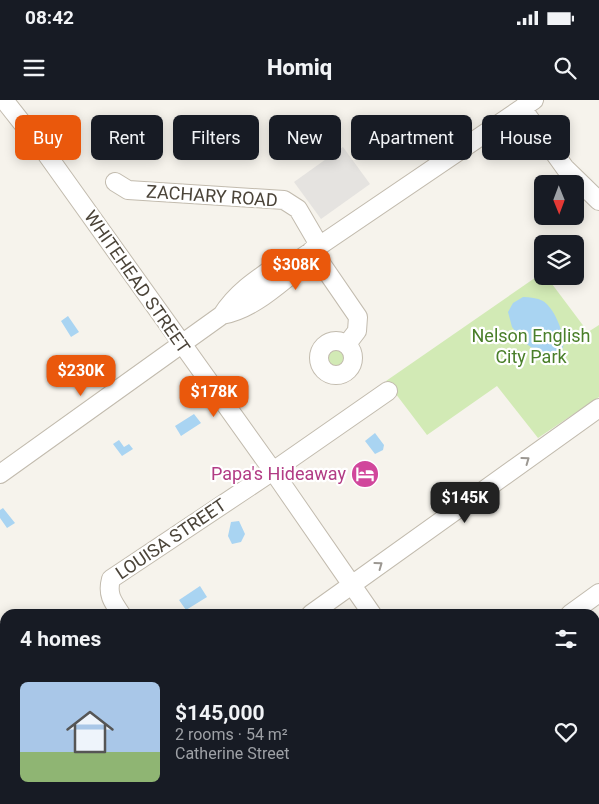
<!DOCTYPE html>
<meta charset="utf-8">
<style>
body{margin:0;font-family:Roboto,sans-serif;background:#242831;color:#f1f3f6;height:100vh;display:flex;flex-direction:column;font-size:19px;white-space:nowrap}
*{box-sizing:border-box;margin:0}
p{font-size:16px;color:#9ea1a6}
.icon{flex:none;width:28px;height:28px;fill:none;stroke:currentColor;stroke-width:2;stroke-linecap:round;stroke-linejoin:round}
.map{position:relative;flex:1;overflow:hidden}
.panel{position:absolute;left:0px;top:509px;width:600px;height:196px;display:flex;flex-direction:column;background:#171b24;border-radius:15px 15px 0 0;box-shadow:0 2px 12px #0003}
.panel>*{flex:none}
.guide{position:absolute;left:15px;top:15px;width:570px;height:45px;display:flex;gap:10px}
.needle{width:32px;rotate:179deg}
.tools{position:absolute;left:534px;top:75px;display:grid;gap:10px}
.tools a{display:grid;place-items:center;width:50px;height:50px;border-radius:8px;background:#171b24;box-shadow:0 2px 12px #0003;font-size:25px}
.price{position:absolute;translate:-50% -42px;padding:0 11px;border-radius:10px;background:#ea580c;color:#fff;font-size:16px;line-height:32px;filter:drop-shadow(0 1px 2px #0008)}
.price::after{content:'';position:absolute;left:50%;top:30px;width:15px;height:11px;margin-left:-8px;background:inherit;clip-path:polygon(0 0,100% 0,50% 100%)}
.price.selected{background:#222;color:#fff}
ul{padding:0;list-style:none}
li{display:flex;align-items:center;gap:15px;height:125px;padding:0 20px}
li span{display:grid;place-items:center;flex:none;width:140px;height:100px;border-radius:8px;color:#555}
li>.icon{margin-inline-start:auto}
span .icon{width:60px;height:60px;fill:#fffc;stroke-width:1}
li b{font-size:21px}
h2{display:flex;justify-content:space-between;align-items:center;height:60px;padding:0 20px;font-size:21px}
.pill{padding:0 18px;border-radius:8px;background:#171b24;box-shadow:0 2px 12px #0003;font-size:18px;line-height:45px}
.pill.selected{background:#ea580c;color:#fff}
.status{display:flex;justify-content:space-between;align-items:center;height:35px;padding:0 25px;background:#171b24;direction:ltr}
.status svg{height:14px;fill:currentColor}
header{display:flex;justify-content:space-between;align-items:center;height:65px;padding:0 20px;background:#171b24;font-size:22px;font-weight:800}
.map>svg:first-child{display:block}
.commercial{fill:#f7ead8}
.green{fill:#d2eab5}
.parking{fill:#e5e3e0}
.water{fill:#a9d4f2}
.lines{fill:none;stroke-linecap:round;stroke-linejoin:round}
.minor-casing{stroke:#c2bbae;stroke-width:20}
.minor{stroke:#fff;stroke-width:18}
.oneway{stroke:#9c9892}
.labels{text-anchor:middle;stroke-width:4.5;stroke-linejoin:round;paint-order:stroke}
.street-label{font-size:18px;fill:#4b4439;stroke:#fff}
.park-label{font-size:18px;fill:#4a7f2a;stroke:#fff}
.hotel-label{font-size:18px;fill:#b23c85;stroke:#fff;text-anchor:end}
</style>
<div class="status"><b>08:42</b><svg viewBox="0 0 49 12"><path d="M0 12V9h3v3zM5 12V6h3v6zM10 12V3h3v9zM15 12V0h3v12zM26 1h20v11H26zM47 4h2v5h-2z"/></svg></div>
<header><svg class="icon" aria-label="menu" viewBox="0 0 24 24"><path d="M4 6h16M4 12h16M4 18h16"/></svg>Homiq<svg class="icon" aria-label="search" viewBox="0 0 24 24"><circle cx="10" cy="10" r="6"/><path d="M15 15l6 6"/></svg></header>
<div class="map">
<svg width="599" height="704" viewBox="0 0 599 704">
<rect width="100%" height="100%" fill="#f6f3ec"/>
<path class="commercial" d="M141,700h51l3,4h-51z"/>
<path class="green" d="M542,173v3h4l42,56 11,-7v72l-61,41 -41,-52 -70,49 -41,-54z
M326 258a10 10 0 1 1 20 0a10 10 0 1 1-20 0Z"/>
<path class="parking" d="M343,47l27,37 -49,35 -27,-37z"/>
<path class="water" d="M523,197c7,0 14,1 20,4 12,8 22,33 20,47l-13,9 -7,-1 -19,-14 -12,-15 -4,-15 5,-9z
M68,216l11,16 -8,5 -10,-16z
M194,314l7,9 -20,13 -6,-10z
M375,333l9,12 -1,5 -8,4 -10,-13z
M119,340l5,7 5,-3 4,5 -11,7 -9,-12z
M3,408l12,15 -8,5 -7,-10v-8z
M239,421l6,13 -4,8 -9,2 -4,-8 3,-14z
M200,486l7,11 -21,13 -7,-10z"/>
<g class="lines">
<defs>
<path id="minor" d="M4,0l41,52 228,319 99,143
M522,8l43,60 34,33
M115,82l13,8 156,10 14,9 21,36
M312,150l46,67 -1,14 -10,13
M222,215c27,-5 49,-24 70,-41l2,-11
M319 258a17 17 0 1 1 34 0a17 17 0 1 1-34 0Z
M0,374l222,-159c15,-24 38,-38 60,-53l12,1 240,-163
M121,514c-9,-13 -14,-20 -10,-35l162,-108 115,-80
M311,514l288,-206
M570,514l29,-21
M0,531l5,6
M0,584l5,-4
M595,669l4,-2
M119,700l3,4
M507,700l3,4
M44,704l6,-4
M300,704l6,-4
M546,704l5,-4"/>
</defs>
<use href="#minor" class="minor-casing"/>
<use href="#minor" class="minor"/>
</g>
<defs><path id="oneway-chevron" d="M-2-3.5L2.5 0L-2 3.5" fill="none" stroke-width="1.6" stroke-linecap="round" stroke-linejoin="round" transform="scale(1.25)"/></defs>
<g class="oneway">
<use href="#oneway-chevron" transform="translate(526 360) rotate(-36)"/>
<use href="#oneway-chevron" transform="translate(379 465) rotate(-36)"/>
</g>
<defs>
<symbol id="hotel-disc" viewBox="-11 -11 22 22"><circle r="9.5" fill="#d1479c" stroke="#fff"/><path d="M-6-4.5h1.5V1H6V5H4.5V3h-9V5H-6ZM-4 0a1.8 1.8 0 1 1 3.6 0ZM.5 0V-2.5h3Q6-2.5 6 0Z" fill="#fff"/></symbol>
</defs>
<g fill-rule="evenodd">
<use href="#hotel-disc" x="349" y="358" width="32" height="32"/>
</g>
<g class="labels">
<g class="street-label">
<text transform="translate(212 96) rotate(4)" y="6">ZACHARY ROAD</text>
<text transform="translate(137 182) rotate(55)" y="6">WHITEHEAD STREET</text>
<text transform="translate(171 439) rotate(-34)" y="6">LOUISA STREET</text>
</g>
<g class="park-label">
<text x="531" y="242">Nelson English<tspan x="531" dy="21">City Park</tspan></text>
</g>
<g class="hotel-label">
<text x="346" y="380">Papa's Hideaway</text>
</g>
</g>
</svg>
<div class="tools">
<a><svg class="needle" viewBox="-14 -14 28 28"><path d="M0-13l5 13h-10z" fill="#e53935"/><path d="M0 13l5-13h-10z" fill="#9ea1a6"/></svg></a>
<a><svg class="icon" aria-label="layers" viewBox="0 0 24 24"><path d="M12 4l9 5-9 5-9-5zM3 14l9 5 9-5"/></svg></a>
</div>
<b class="price" style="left:296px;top:191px">$308K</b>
<b class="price" style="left:81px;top:297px">$230K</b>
<b class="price" style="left:214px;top:318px">$178K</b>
<b class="price selected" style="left:465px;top:424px">$145K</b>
<div class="guide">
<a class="pill selected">Buy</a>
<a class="pill">Rent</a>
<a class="pill">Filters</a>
<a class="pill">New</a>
<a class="pill">Apartment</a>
<a class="pill">House</a>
</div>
<section class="panel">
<h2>4 homes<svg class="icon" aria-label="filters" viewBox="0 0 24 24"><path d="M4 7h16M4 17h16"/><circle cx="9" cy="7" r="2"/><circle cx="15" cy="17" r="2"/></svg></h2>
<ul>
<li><span style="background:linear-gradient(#a9c7e8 70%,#8fb573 0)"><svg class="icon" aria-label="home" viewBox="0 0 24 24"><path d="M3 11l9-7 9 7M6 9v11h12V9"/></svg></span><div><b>$145,000</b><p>2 rooms · 54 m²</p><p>Catherine Street</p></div><svg class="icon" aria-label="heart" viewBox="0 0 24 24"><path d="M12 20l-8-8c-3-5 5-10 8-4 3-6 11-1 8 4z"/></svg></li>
</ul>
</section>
</div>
